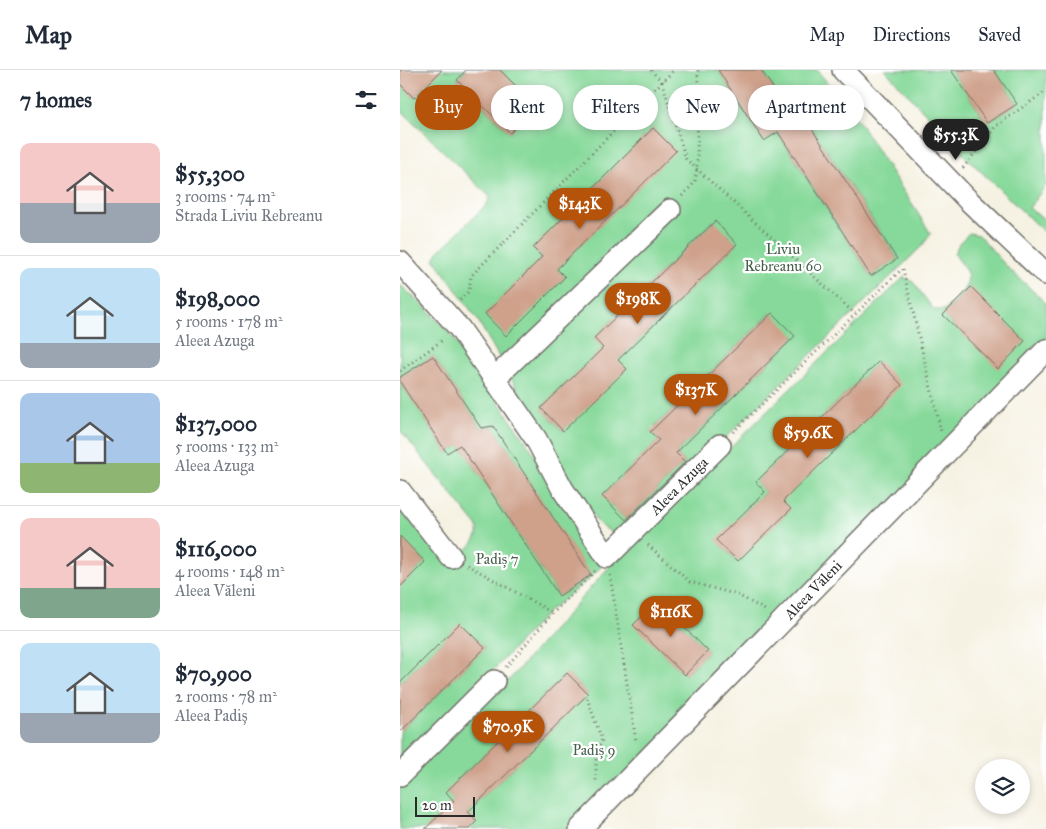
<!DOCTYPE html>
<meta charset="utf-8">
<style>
body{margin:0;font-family:"IM FELL Great Primer",serif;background:#f2f2f3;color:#1f2937;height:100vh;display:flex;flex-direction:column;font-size:19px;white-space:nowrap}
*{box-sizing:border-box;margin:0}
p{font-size:16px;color:#747a83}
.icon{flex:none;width:28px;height:28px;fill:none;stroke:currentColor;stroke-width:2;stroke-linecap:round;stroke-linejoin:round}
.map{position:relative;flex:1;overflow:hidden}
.side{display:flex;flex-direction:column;background:#fff;width:400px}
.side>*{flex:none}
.banner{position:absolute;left:15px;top:15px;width:475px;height:45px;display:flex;gap:10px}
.tools{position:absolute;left:575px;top:689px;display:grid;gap:10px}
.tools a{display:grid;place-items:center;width:55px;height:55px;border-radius:50%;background:#fff;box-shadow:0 2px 8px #0003;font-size:25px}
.scale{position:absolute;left:15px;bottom:12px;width:60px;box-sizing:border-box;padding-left:5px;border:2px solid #2b2b2b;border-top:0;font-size:14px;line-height:18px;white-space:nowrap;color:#2b2b2b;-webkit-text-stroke:4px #fff;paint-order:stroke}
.price{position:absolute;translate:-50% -42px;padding:0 11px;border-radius:18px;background:#b45309;color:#fff;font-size:16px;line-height:32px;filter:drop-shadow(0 1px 2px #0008)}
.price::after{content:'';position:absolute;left:50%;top:30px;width:15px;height:11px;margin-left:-8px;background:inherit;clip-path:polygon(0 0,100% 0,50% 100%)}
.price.selected{background:#222;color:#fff}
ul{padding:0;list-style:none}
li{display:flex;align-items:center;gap:15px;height:125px;padding:0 20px}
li+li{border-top:1px solid #e0e1e3}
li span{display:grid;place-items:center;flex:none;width:140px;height:100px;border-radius:10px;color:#555}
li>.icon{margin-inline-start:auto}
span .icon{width:60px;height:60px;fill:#fffc;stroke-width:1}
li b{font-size:21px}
h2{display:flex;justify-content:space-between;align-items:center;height:60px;padding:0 20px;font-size:21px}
.chip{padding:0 18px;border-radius:22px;background:#fff;box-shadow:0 2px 8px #0003;font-size:18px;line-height:45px}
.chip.selected{background:#b45309;color:#fff}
header{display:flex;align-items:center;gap:30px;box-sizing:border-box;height:70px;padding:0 25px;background:#fff;border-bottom:1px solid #e0e1e3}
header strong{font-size:24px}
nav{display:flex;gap:28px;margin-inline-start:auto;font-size:18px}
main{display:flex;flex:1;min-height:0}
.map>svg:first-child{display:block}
.green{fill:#86d99a;stroke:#588262;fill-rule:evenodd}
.building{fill:#cfa18b}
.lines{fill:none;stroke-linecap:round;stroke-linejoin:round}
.minor-casing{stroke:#72716b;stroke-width:24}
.path{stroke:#72716b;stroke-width:3;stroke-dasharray:1 4;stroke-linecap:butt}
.minor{stroke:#fff;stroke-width:21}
.labels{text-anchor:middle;stroke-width:4.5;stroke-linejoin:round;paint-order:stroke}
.park-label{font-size:15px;fill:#465f4c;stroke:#fff}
.street-label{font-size:15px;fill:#2b2b2b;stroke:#fff}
</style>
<header>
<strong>Map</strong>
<nav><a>Map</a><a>Directions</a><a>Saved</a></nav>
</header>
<main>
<section class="side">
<h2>7 homes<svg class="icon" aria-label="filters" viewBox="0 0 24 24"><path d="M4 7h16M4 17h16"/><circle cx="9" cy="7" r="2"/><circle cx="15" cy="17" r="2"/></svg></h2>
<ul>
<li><span style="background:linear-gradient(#f6c9c9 60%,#9aa5b1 0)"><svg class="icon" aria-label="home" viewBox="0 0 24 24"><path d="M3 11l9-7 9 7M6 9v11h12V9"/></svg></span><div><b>$55,300</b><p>3 rooms · 74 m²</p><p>Strada Liviu Rebreanu</p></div></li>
<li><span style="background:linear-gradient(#bfe0f5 75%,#9aa5b1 0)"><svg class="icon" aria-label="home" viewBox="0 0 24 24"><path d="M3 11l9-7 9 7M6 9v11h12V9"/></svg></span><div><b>$198,000</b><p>5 rooms · 178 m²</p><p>Aleea Azuga</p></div></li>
<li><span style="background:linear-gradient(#a9c7e8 70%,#8fb573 0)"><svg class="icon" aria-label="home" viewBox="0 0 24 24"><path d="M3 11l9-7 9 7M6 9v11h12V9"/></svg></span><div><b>$137,000</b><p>5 rooms · 133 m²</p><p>Aleea Azuga</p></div></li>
<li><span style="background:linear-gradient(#f6c9c9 70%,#7fa58c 0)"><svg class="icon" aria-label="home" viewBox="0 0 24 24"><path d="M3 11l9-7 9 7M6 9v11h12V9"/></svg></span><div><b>$116,000</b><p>4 rooms · 148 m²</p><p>Aleea Văleni</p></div></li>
<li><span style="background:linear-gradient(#bfe0f5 70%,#9aa5b1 0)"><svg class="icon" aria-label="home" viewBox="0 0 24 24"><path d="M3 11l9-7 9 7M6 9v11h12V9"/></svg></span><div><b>$70,900</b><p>2 rooms · 78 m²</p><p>Aleea Padiș</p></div></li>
</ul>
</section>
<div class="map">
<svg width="646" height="759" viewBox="0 0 646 759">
<rect width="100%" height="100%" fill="#fff"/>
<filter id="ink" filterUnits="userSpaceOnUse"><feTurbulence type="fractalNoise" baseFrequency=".02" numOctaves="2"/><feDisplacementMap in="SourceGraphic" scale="10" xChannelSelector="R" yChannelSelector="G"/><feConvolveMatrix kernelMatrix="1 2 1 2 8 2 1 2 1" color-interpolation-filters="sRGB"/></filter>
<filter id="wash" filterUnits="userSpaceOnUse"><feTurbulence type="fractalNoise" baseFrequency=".0096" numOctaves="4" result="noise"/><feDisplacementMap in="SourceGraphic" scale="20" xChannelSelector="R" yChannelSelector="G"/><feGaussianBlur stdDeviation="1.12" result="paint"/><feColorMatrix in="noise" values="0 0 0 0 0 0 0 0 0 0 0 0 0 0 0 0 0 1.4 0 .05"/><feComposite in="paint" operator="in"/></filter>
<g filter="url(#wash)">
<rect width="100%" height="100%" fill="#f6f2e3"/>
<path class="green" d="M38,0h28l-9,10 53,53 26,-27 -36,-36h218l46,71 13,-9 94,144 26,-18 -94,-144 -9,5 -33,-49h56l43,53 71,111 -10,13 -289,282 -11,7 -9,-3 -14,-10 -35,-55 -86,-149 -43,-60 4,-7 49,-48 3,-7 -90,-88v-25l14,14zM253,58l22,23 -118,118 8,8 -59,58 -21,-21 57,-57 -9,-9zM314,151l23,23 -119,116 -55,71 -22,-23 62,-60 -9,-10zM371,243l24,24 -119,116 9,9 -59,58 -24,-24 57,-56 -9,-9z
M485,0h66l36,53 30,-19 -23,-34h52v115l-17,23 17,13v13l-77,-74z
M569,163l10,2 28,32 39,36v40l-473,486h-104l8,-8 -9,-9 120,-118 -21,-21 -121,119 8,9 -29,28h-25v-42l109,-107 100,-113 295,-290 9,5 21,28h11c8,-9 27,-23 22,-37 -3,-7 -9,-14 -13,-20l6,-11zM570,217l55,54 -27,27 -55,-53zM478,292l-95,139 7,9 -53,51 -20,-21 48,-48 -9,-10zM257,531l51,50 -23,24 -51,-50z
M0,215l24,21 27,29 33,46 103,149 15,36 -11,11 -42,34 -149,158v-37l85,-84 -25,-24 -60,59v-96l25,-25 -22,-22 -3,3v-42l56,58c9,-8 24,-19 22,-32l-78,-97v-48l47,71 13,-8 99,151 31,-21 -97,-149 -12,2 -48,-72 -33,21z"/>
<g id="blocks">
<path class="building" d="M0,0h42l-28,28 -14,-14z
M66,0h34l36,36 -26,27 -53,-53z
M318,0h43l33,49 8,-5 95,145 -26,17 -93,-144 -14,9z
M551,0h43l23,34 -30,19z
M253,58l23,23 -119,118 8,8 -59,59 -21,-22 57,-57 -9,-9z
M315,151l22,23 -119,116 9,9 -64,62 -22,-23 62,-60 -9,-10z
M571,217l54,54 -27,28 -55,-54z
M372,243l23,23 -119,117 9,9 -59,58 -24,-24 57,-56 -9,-8z
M33,286l48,72 12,-2 98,149 -32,21 -99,-151 -13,8 -47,-71v-5z
M479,291l23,24 -119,116 8,8 -53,52 -22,-21 49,-48 -9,-10z
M0,466l25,26 -25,25z
M257,531l51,50 -23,24 -52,-50z
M60,553l25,25 -85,84v-49z
M167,603l21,21 -120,118 9,9 -8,8h-44l29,-28 -8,-9z"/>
</g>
</g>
<g filter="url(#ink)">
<use href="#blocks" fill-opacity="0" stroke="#72716b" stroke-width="1"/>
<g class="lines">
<defs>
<path id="minor" d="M443,0l125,130 78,74
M0,192l60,67 76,110 26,49 45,69 113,-112
M94,309l176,-169
M0,421l51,66
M0,705l94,-94
M180,759l466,-479"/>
</defs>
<use href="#minor" class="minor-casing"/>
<path class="path" d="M251,0l11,12 12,-12
M563,98l33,-42 50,-35
M282,126l13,-14 2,-13 1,-99
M503,199l38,162
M60,230l9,-9 2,-15 191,-194 24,77 169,155
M0,301l44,-32
M333,362l169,-163
M248,475l42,37 48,13 27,15
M67,495l86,48
M210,505l26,166
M106,597l47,-54 42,-42
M187,628l15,42 -6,14v30"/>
<use href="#minor" class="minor"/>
</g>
</g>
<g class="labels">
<g class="park-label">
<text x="383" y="184">Liviu<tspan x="383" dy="17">Rebreanu 60</tspan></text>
<text x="97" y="494">Padiș 7</text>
<text x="194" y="685">Padiș 9</text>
</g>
<g class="street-label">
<text transform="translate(279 416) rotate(-45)" y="5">Aleea Azuga</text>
<text transform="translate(413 520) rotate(-46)" y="5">Aleea Văleni</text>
</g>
</g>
</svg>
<div class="tools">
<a><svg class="icon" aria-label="layers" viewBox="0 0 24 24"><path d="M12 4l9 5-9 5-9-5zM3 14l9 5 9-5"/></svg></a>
</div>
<div class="scale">20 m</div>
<b class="price selected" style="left:556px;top:91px">$55.3K</b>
<b class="price" style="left:180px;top:160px">$143K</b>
<b class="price" style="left:238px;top:255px">$198K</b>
<b class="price" style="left:296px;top:346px">$137K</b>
<b class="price" style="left:408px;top:389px">$59.6K</b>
<b class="price" style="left:271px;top:568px">$116K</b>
<b class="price" style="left:108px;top:683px">$70.9K</b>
<div class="banner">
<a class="chip selected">Buy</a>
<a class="chip">Rent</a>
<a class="chip">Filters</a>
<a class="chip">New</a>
<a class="chip">Apartment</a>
</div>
</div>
</main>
